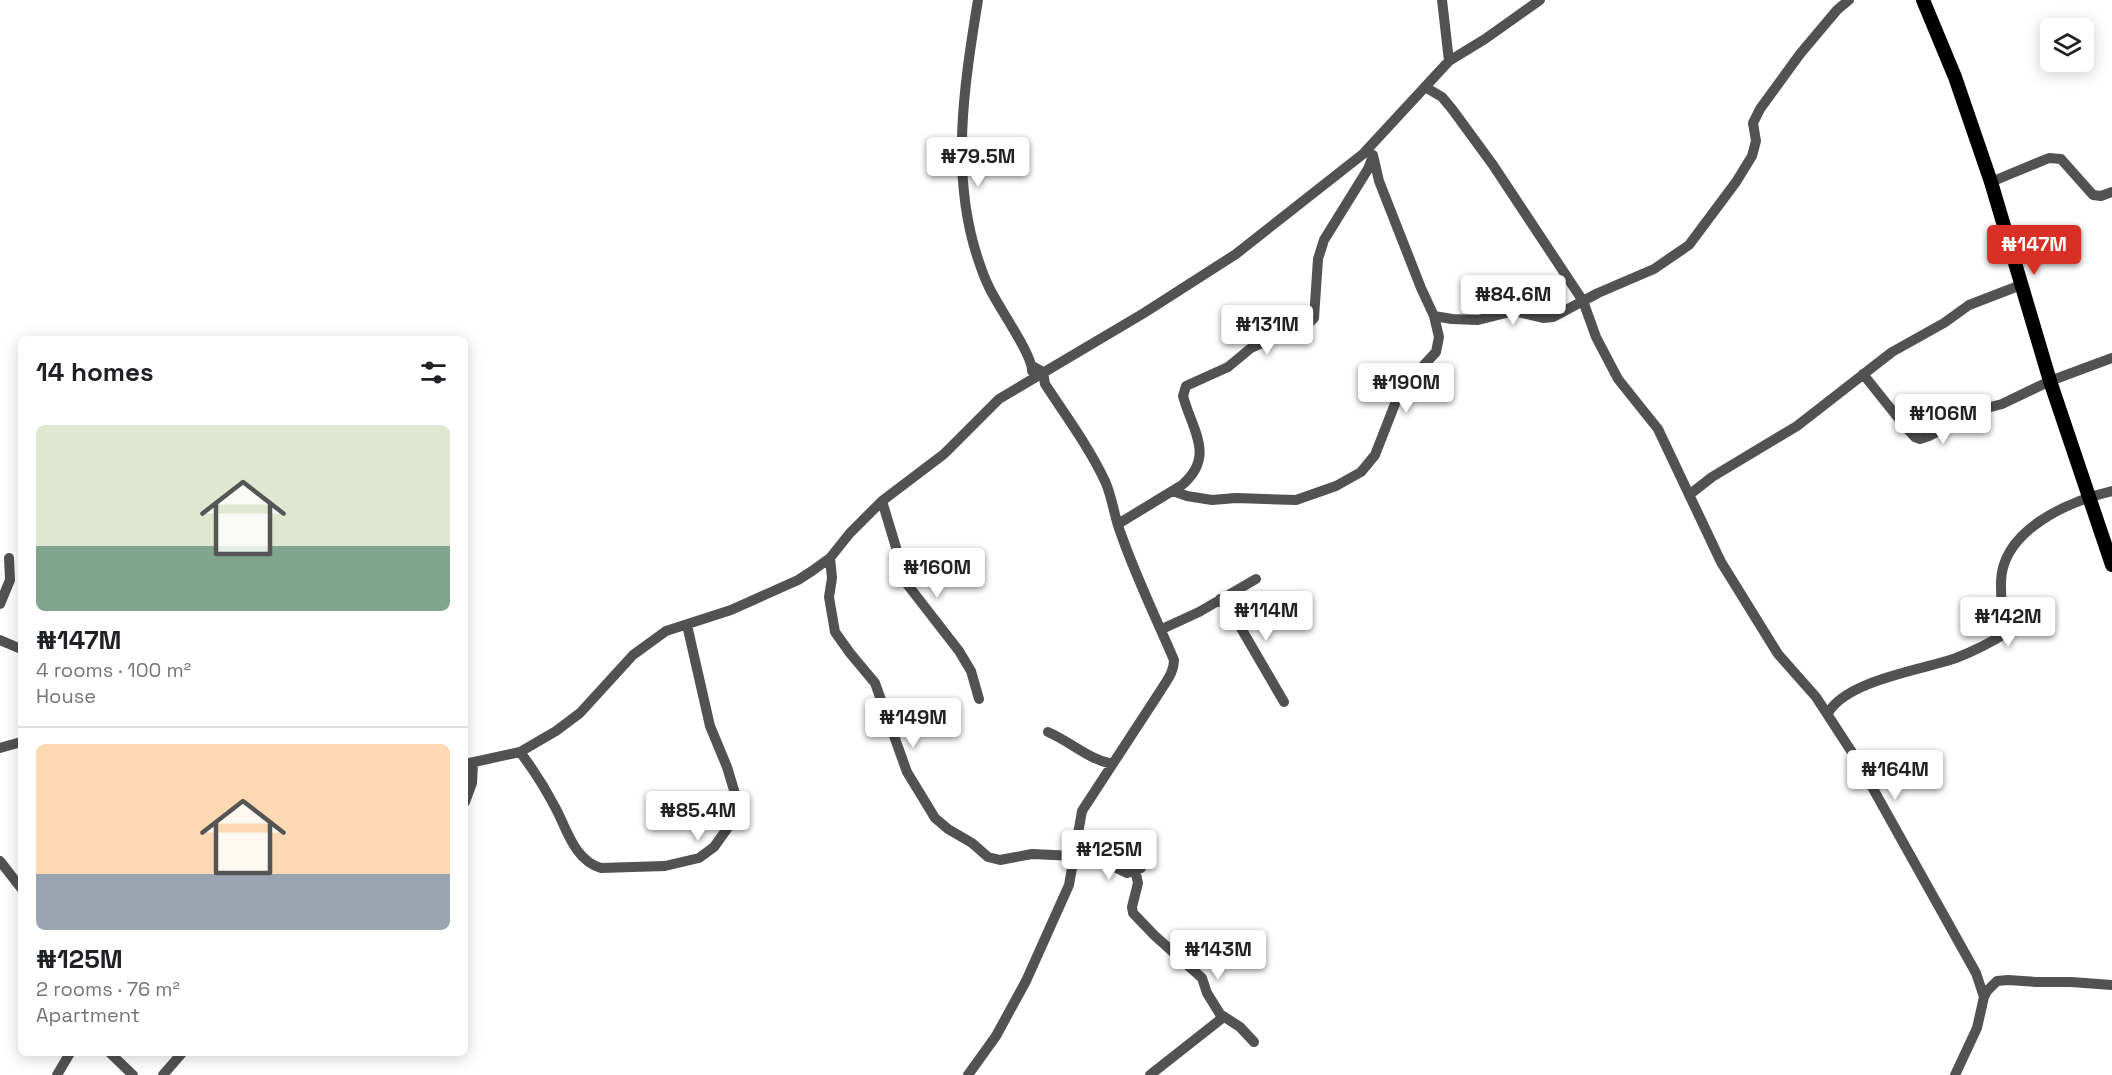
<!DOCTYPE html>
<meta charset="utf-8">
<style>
body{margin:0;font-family:"Space Grotesk",sans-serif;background:#f6f6f6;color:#202124;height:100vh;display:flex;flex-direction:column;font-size:22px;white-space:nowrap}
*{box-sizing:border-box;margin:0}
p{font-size:20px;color:#757577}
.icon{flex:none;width:33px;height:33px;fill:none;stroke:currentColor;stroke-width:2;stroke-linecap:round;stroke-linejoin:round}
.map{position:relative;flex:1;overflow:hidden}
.side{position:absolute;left:18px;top:336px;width:450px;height:720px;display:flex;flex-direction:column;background:#fff;border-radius:9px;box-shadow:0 3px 15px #0003}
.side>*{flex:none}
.tools{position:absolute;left:2040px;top:18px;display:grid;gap:12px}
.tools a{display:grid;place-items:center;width:54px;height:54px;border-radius:9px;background:#fff;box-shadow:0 3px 15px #0003;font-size:30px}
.price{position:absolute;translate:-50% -51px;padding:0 14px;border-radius:6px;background:#fff;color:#222;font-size:20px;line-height:39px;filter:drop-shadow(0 2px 3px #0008)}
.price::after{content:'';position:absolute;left:50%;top:36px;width:18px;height:14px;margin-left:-9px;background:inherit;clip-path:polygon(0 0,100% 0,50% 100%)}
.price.selected{background:#d93025;color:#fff}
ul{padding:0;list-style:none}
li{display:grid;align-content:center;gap:12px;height:318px;padding:0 18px}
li+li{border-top:2px solid #e0e0e0}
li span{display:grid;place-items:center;height:186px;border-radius:9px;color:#555}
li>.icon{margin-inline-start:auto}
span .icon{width:108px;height:108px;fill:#fffc;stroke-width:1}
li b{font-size:26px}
h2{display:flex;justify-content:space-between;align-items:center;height:72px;padding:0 18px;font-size:26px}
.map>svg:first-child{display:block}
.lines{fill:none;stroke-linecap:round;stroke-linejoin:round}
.minor{stroke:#525252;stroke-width:10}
.major{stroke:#000;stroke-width:14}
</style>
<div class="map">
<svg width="2112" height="1075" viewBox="0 0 2112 1075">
<rect width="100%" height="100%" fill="#fff"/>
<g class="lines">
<path class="minor" d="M978,0c-14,86 -28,175 0,259 3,9 6,18 10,26 8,19 45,70 44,86
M1442,0l7,61
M1425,87l17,10 10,12 41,56 90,136 13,36 22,42 40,50 63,133 57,92 38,43 41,63 119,213 8,24
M1991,182l58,-24 12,1 32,36 8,1 11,-4
M1434,316l18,3 26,1 36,-9 29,7 10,-1 45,-24 56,-24 35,-24 47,-63 16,-26 4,-15 -3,-18 7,-14 40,-55 37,-44 12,-10
M1863,374l40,50 12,13 5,2 9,-3 47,-25 26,-7 48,-23 62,-23
M1173,491l14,5 25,4 24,-2 60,2 40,-14 25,-14 14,-17 25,-64 36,-39 3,-15 -5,-21 -13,-28 -42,-107 -6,-26
M1689,495l23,-18 85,-51 95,-74 52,-29 25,-18 52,-20
M882,501l25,83 52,67 12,20 8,28
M1118,524l64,-39c34,-29 10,-55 1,-89l3,-10 42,-19 23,-19 59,-26 4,-4 4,-59 6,-19 44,-71 5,-13
M830,558l2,20 -3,19 6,35 15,21 25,30 32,89 28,46 13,11 24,14 16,14 12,3 32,-6 43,2
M1220,599l18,24 46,79
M0,604l10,-24 -1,-22
M1162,629l37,-17 57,-33
M0,640l21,9
M1828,713c19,-33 94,-43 128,-55 18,-7 34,-15 50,-25 2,-11 -2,-17 -4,-27 -1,-8 -1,-16 -1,-24 1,-52 68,-81 111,-91
M1048,732c23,10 40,27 64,32
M0,748l21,-6
M520,752c13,17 25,36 35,55 12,22 19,53 46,61l64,-2 34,-8 15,-11 20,-28 3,-19 -10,-33 -17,-41 -23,-101
M465,764l55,-12 36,-21 24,-18 53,-58 33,-24 65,-21 67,-30 14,-9 18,-13 20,-25 32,-32 62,-47 55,-55 145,-86 92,-59 127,-100 86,-93 36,-22 55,-39
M465,802l7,-19 1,-20
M1077,848l7,1 20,13 23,11 14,-5
M0,861l21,27
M1135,870l3,13 -6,24 1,6 21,22 48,43 5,15 13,21 1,5 -71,56
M1220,1014l20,13 14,15
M110,1053l23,22
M57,1075l13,-22
M163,1075l19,-22
M968,1075l28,-39 30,-55 43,-96 13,-74 79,-121c6,-10 13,-18 13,-30 -18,-42 -38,-83 -53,-126 -7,-17 -8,-35 -16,-53 -16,-34 -39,-65 -60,-97l-2,-12 -11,-6
M1955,1075l22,-47 7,-31 3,-6 10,-10 11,-1 28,2h35l41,3"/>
<path class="major" d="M1923,0l32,77 36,105 59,199 62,184"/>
</g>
</svg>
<div class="tools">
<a><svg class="icon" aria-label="layers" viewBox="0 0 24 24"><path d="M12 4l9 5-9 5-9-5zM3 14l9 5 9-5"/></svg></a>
</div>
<b class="price" style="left:978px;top:188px">₦79.5M</b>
<b class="price selected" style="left:2034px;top:276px">₦147M</b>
<b class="price" style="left:1513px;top:326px">₦84.6M</b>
<b class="price" style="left:1267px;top:356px">₦131M</b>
<b class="price" style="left:1406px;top:414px">₦190M</b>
<b class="price" style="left:1943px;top:445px">₦106M</b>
<b class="price" style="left:937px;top:599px">₦160M</b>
<b class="price" style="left:1266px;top:642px">₦114M</b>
<b class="price" style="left:2008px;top:648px">₦142M</b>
<b class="price" style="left:913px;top:749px">₦149M</b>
<b class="price" style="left:1895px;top:801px">₦164M</b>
<b class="price" style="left:698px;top:842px">₦85.4M</b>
<b class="price" style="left:1109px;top:881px">₦125M</b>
<b class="price" style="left:1218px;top:981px">₦143M</b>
<section class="side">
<h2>14 homes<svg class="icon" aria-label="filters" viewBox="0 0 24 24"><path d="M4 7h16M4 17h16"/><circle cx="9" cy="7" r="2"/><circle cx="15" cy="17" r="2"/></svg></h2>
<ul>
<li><span style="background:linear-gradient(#dfe7d0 65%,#7fa58c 0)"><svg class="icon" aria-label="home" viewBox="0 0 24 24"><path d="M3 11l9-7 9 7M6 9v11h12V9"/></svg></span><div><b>₦147M</b><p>4 rooms · 100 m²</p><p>House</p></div></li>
<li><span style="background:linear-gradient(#ffd9b3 70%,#9aa5b1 0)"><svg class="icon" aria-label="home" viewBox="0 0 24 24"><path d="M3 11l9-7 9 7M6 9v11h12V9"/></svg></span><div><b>₦125M</b><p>2 rooms · 76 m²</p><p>Apartment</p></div></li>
</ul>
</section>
</div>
